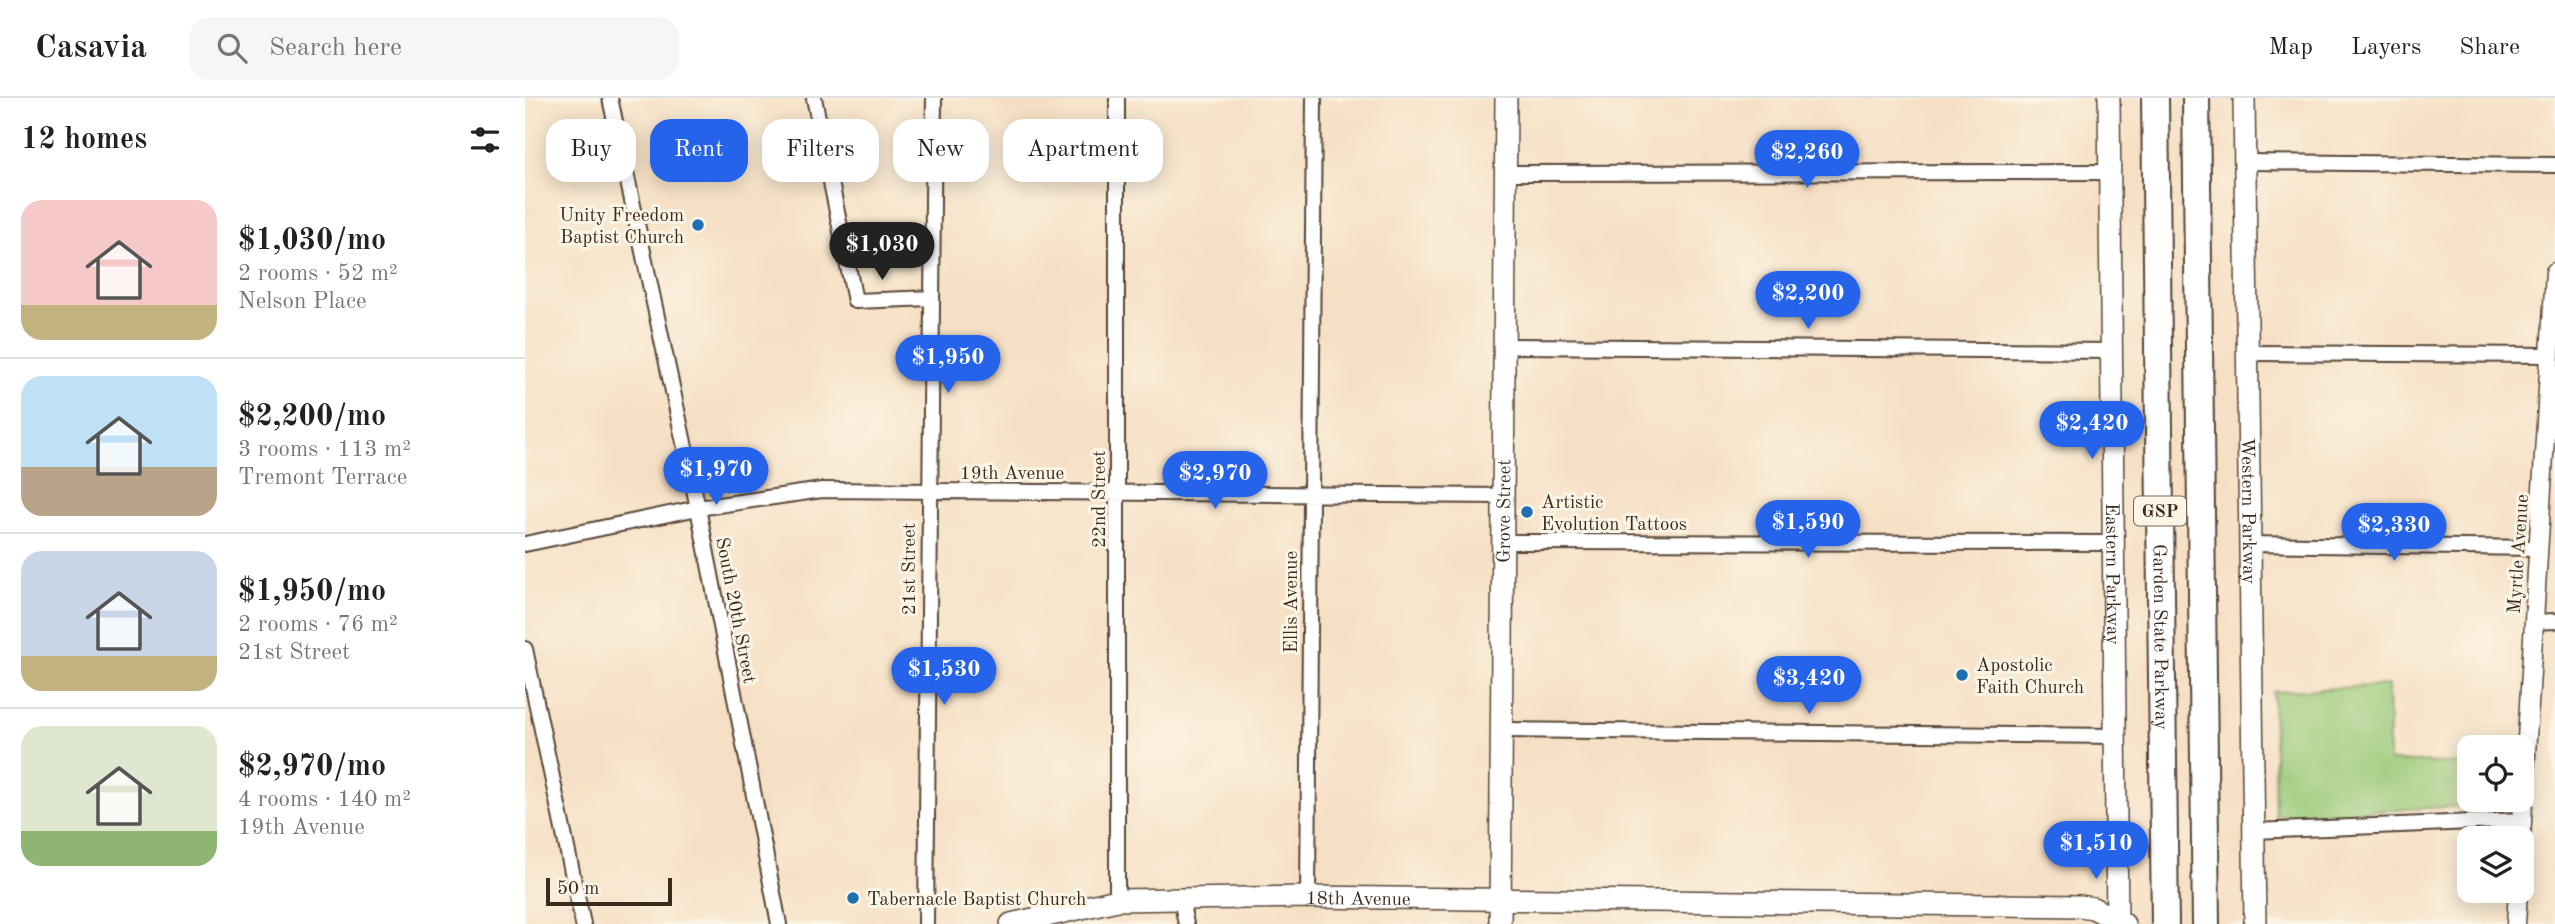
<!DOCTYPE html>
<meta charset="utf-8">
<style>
body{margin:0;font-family:"Old Standard TT",serif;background:#f6f6f6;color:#222;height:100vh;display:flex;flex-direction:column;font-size:26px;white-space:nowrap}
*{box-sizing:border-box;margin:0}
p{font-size:23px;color:#767676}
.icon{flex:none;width:38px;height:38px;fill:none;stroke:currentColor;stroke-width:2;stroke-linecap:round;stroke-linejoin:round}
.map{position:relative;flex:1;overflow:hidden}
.details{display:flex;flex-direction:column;background:#fff;width:525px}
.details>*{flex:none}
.top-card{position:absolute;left:21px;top:21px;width:665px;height:63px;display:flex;gap:14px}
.tools{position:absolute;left:1932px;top:637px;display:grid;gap:14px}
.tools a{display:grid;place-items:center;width:77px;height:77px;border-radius:14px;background:#fff;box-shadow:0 4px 18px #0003;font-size:35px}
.scale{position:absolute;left:21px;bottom:18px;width:126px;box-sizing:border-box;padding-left:7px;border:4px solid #3b2a1e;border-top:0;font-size:19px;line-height:24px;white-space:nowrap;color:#3b2a1e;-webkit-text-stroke:5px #fcf5e5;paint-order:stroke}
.price{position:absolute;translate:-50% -60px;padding:0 16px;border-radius:24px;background:#2563eb;color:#fff;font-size:23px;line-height:46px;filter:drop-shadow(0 2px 4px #0008)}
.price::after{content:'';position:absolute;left:50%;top:42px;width:21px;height:16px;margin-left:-10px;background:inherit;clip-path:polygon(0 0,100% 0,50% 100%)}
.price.current{background:#222;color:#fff}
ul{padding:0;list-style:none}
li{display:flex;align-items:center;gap:21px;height:175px;padding:0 21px}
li+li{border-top:2px solid #e0e0e0}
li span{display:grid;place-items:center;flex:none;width:196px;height:140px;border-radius:21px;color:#555}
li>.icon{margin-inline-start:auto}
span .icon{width:84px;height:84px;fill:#fffc;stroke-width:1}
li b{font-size:30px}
h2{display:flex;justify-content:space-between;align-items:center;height:84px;padding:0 21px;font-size:30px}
.tag{padding:0 24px;border-radius:21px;background:#fff;box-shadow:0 4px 18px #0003;font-size:24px;line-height:63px}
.tag.current{background:#2563eb;color:#fff}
header{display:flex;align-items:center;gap:42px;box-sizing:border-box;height:98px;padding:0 35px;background:#fff;border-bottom:2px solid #e0e0e0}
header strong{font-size:33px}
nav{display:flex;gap:38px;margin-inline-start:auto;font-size:24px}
.search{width:490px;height:63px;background:#f6f6f6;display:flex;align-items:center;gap:18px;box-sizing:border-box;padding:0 24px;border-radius:21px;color:#767676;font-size:26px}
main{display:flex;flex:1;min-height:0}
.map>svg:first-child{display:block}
.green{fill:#99c978;stroke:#6a7a4b;stroke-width:2}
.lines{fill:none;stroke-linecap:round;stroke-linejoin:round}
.minor-casing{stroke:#574537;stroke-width:18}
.tertiary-casing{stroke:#574537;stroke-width:21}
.secondary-casing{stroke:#574537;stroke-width:24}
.motorway-casing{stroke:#574537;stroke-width:30}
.minor{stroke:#fff;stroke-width:14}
.tertiary{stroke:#fff;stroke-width:18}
.secondary{stroke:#fff;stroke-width:21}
.motorway{stroke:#fff;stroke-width:26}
.poi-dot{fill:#1f6fb2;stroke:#fcf5e5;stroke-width:2.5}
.labels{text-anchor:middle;stroke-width:6;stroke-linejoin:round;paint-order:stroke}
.shield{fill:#fcf5e5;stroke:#75675a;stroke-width:2}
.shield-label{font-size:18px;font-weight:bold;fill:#3b2a1e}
.poi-label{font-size:19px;fill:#3b2a1e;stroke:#fcf5e5;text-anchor:start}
.street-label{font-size:19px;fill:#3b2a1e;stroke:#fcf5e5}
</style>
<header>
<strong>Casavia</strong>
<div class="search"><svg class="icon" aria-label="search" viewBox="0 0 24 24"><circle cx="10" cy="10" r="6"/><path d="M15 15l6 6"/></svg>Search here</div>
<nav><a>Map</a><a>Layers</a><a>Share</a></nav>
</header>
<main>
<section class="details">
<h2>12 homes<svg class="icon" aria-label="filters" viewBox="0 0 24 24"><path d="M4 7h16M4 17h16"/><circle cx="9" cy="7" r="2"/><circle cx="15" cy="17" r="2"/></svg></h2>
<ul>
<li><span style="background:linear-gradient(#f6c9c9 75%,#c2b280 0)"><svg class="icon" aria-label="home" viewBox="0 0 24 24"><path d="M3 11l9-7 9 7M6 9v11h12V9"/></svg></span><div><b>$1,030/mo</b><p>2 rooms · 52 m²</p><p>Nelson Place</p></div></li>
<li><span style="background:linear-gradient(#bfe0f5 65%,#b9a48a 0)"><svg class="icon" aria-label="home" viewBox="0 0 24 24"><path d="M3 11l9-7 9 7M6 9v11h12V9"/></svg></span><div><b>$2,200/mo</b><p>3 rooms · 113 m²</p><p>Tremont Terrace</p></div></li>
<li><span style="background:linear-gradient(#c9d6e8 75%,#c2b280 0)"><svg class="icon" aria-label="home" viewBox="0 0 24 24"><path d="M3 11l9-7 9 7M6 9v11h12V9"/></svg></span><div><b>$1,950/mo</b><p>2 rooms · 76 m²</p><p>21st Street</p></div></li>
<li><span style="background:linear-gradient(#dfe7d0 75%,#8fb573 0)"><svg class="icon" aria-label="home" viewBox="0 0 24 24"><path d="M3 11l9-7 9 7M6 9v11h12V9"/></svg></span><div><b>$2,970/mo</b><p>4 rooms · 140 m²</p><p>19th Avenue</p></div></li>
</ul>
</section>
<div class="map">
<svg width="2030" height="826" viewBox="0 0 2030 826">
<rect width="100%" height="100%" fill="#fcf5e5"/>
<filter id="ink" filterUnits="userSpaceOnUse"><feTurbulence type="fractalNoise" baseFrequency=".0143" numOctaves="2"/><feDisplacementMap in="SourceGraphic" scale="14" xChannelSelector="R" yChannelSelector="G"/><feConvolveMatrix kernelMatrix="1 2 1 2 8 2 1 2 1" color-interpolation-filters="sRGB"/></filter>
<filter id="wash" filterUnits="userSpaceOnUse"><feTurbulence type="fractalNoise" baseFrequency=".00686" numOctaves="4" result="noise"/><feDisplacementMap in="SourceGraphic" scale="28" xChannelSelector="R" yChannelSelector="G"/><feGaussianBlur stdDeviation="1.57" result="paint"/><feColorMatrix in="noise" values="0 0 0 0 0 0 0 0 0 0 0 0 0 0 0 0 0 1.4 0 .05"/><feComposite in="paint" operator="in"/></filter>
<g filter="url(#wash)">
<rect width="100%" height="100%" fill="#f6e0c5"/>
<path class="green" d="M1863,587l1,76 80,3v36h34v4l-228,12 -2,-124z"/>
</g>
<g filter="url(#ink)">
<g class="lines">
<defs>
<path id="minor" d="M85,0l88,410 81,416
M289,0l41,203 77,-3
M592,0v802
M1720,64l310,3
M980,75l605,-1
M979,248l608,5
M1723,255l302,2
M978,444l611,1
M0,446l173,-36 124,-18 681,6
M1725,446l288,4
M2009,524l21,-1
M0,551l58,275
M976,632l615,6
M1729,733l268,-11
M783,799l6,-799
M656,801l5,25
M401,826l8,-826"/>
<path id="tertiary" d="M1996,740l34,-566
M1991,826l2,-33"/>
<g id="secondary">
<path id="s1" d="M1584,0l8,826"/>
<path id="s2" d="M1719,0l11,826"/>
<path id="s3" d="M486,826l106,-24 64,-1 127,-2 772,9 13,2 31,16"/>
<path id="s4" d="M975,826l6,-826"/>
</g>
<g id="motorway">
<path id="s5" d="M1630,0l10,826"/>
<path d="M1671,0l10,826"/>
</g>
</defs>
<use href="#minor" class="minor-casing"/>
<use href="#tertiary" class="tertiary-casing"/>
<use href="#secondary" class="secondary-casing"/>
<use href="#motorway" class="motorway-casing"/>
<use href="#minor" class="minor"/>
<use href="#tertiary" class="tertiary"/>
<use href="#secondary" class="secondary"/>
<use href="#motorway" class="motorway"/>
</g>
</g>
<g class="poi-dot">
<circle cx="173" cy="127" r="7"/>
<circle cx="1002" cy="414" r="7"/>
<circle cx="1437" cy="577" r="7"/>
<circle cx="328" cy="800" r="7"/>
</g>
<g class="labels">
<rect class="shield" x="1609" y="398.5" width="52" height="29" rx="5"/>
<g class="shield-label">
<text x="1635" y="419">GSP</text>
</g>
<g class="poi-label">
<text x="159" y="123" text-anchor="end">Unity Freedom<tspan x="159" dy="22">Baptist Church</tspan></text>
<text x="1016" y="410">Artistic<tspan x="1016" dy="22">Evolution Tattoos</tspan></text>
<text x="1451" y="573">Apostolic<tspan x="1451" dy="22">Faith Church</tspan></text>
<text x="342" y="807">Tabernacle Baptist Church</text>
</g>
<g class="street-label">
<text x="487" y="381">19th Avenue</text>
<text transform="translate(573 401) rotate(-90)" y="7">22nd Street</text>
<text dy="7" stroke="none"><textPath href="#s4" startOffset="413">Grove Street</textPath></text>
<text dy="7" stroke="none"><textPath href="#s2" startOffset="413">Western Parkway</textPath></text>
<text transform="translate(1992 456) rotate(-86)" y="7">Myrtle Avenue</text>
<text transform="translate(383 471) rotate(-90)" y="7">21st Street</text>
<text dy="7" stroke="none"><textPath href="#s1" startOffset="476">Eastern Parkway</textPath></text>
<text transform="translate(765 504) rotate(-90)" y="7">Ellis Avenue</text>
<text transform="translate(212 512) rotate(79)" y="7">South 20th Street</text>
<text dy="7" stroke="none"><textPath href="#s5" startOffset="539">Garden State Parkway</textPath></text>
<text dy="7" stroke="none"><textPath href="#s3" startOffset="350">18th Avenue</textPath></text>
</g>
</g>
</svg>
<div class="tools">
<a><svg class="icon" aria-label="locate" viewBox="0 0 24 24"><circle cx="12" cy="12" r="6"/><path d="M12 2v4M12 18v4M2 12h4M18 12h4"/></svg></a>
<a><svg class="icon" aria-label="layers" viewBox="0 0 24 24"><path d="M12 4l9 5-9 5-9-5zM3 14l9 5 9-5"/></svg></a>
</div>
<div class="scale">50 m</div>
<b class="price" style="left:1282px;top:92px">$2,260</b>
<b class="price current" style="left:357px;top:184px">$1,030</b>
<b class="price" style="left:1283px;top:233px">$2,200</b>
<b class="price" style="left:423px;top:297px">$1,950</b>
<b class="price" style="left:1567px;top:363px">$2,420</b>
<b class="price" style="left:191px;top:409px">$1,970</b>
<b class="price" style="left:690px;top:413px">$2,970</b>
<b class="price" style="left:1283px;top:462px">$1,590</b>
<b class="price" style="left:1869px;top:465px">$2,330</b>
<b class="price" style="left:419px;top:609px">$1,530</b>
<b class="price" style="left:1284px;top:618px">$3,420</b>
<b class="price" style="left:1571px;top:783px">$1,510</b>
<div class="top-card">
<a class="tag">Buy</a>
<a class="tag current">Rent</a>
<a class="tag">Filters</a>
<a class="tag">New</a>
<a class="tag">Apartment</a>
</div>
</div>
</main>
